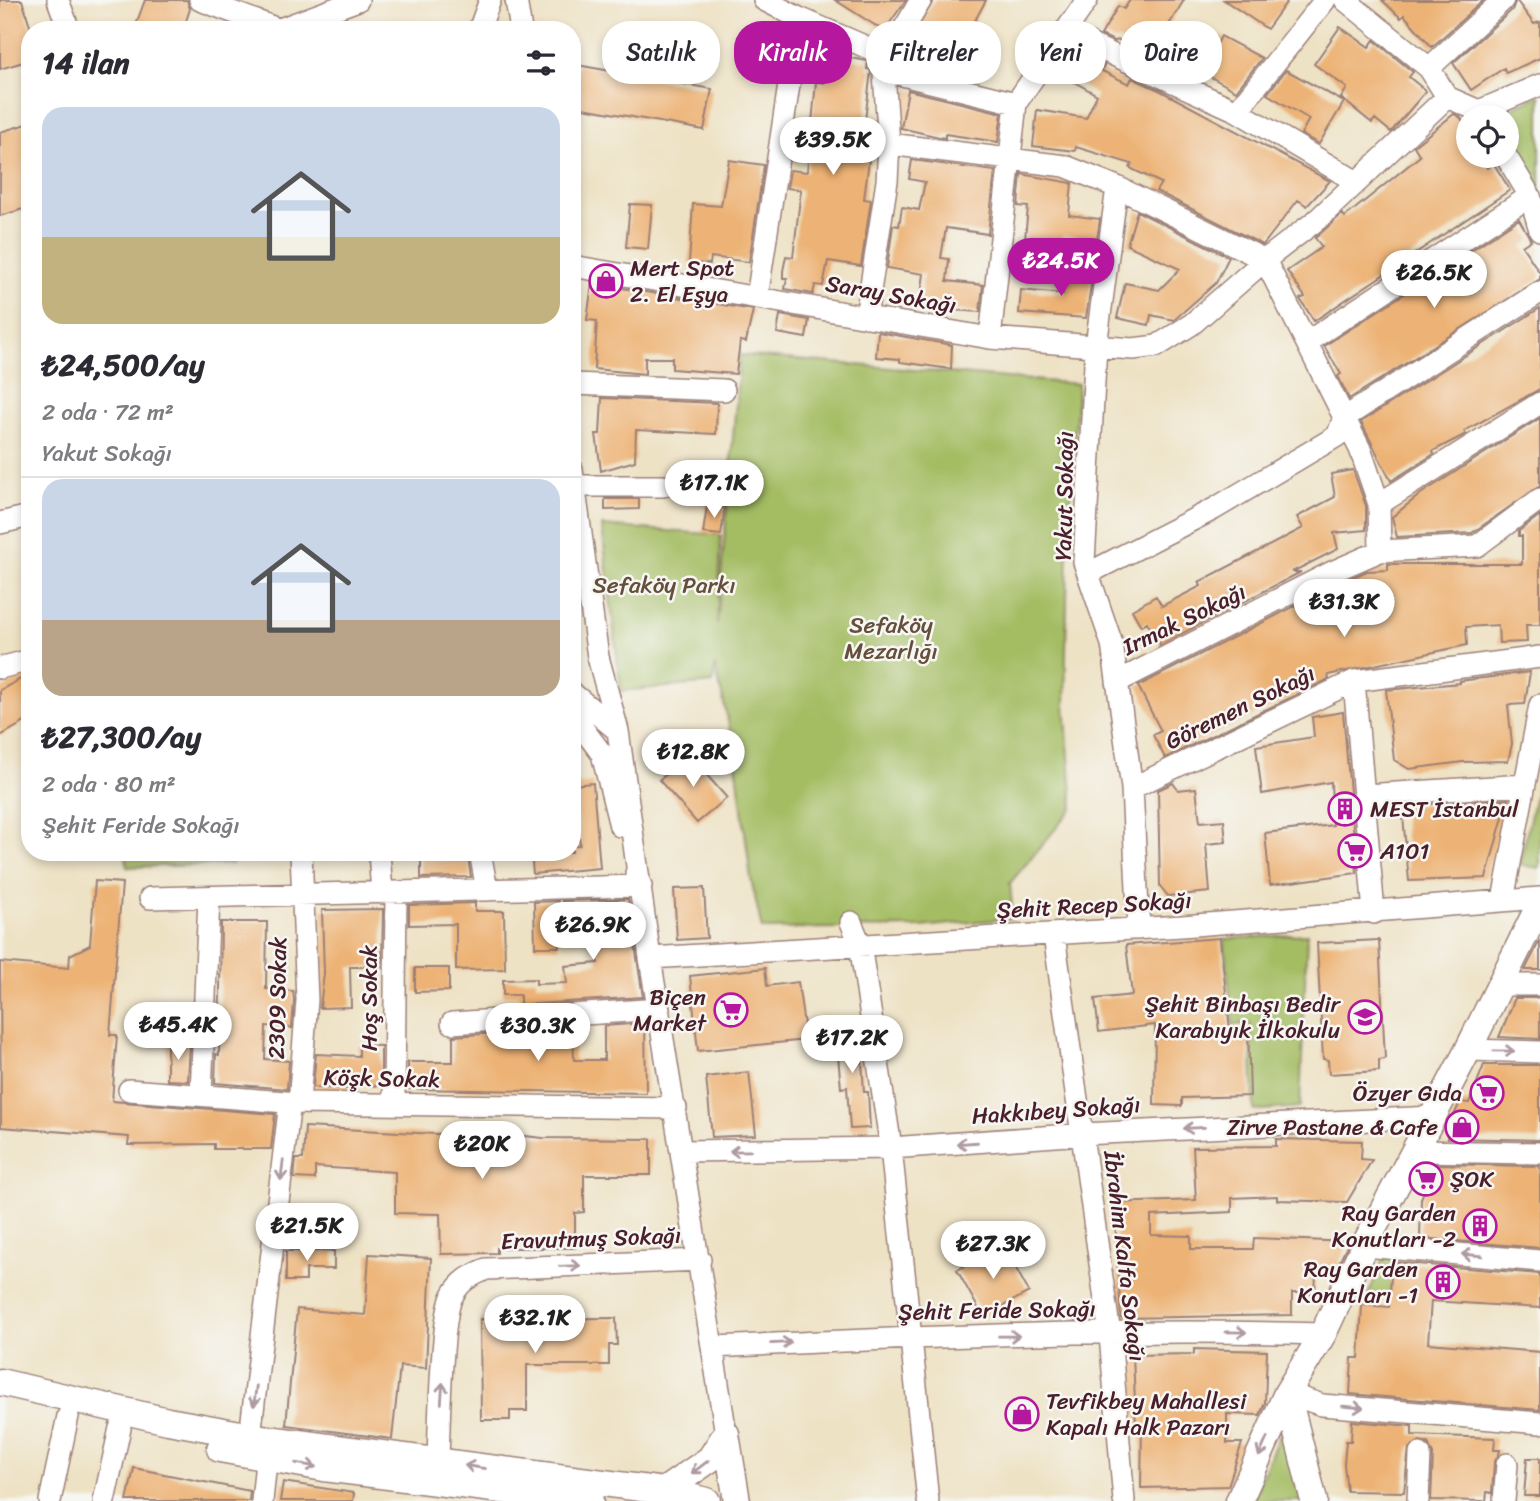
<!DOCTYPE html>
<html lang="tr">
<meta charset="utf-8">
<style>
body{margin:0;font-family:Sriracha,sans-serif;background:#f2f2f3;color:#2b2b33;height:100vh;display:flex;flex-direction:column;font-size:26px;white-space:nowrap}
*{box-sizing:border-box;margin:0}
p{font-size:23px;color:#7c7c81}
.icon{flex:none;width:38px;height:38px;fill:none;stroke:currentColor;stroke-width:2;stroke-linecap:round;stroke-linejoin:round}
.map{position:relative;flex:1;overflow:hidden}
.sheet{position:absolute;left:21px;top:21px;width:560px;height:840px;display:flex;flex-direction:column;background:#fff;border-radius:28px;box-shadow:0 4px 10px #0003}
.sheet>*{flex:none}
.top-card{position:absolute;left:602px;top:21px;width:665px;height:63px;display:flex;gap:14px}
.buttons{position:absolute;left:1456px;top:105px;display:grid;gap:14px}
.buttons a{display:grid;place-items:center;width:63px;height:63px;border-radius:50%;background:#fff;box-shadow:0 4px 10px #0003;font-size:35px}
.price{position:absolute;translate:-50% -60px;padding:0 16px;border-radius:24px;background:#fff;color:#222;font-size:23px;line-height:46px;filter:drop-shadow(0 2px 4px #0008)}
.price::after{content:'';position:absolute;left:50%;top:42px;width:21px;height:16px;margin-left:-10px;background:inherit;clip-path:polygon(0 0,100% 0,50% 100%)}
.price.selected{background:#b5179e;color:#fff}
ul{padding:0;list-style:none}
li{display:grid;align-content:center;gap:14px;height:371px;padding:0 21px}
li+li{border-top:2px solid #e1e1e2}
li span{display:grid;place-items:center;height:217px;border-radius:21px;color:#555}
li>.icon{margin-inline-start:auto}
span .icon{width:126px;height:126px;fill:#fffc;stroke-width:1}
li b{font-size:30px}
h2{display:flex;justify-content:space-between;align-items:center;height:84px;padding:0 21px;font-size:30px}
.chip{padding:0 24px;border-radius:28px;background:#fff;box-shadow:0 4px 10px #0003;font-size:24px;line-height:63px}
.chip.selected{background:#b5179e;color:#fff}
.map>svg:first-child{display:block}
.green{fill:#a4bd64;stroke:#776e48;stroke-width:2}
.building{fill:#edb274}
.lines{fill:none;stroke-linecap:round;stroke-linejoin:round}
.minor-casing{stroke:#9c8078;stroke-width:24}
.major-casing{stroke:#9c8078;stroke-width:29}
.minor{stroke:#fff;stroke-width:21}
.major{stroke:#fff;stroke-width:26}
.oneway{stroke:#ae9aa0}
.labels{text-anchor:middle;stroke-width:5;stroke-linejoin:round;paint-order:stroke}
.poi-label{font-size:23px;fill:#4a1f2b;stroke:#f6f6f2;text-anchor:end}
.street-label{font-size:23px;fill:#4a1f2b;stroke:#f6f6f2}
.park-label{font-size:23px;fill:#654e3c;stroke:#f6f6f2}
</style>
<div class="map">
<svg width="1540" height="1501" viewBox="0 0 1540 1501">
<rect width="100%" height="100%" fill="#f6f6f2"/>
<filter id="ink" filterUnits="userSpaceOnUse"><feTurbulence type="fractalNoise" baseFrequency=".0143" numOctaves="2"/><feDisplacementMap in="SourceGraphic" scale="14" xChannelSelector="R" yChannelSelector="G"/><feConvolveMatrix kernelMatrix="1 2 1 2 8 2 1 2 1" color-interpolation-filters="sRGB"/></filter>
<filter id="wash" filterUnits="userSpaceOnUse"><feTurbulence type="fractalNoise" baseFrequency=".00686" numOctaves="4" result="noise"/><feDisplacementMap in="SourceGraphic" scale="28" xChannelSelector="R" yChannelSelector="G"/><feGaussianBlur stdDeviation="1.57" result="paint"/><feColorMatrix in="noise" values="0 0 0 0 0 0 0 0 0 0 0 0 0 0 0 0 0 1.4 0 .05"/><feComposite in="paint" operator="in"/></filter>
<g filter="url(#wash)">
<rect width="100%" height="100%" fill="#eee2c5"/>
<path class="green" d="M1540,95v110l-33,-64v-24l-13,-1z
M740,355l338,29 -10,161 -3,160 8,103 -63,75 3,35 -92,9 -159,2 -11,-50 -17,-132 -19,-82 -2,18 -92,8 -19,-165 119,9 -4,90z
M1540,772v93l-1,3 -19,-3z
M126,852h106v12l-105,3z
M1307,934l-7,173 -46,4 -3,-87 -18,1 -9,-86z
M1384,1258l9,1 -3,38h-23z
M1280,1433l22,68h-50z"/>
<g id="blocks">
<path class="building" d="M0,0h22l8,26v34l-30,9z
M145,0h42l3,9 -7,21h-49z
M835,0h71l-22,31z
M934,0h52l-39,73 -21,-6 -20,-11 5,-8 -4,-3z
M1130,0h54l-17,28 45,26 9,-18 41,22 -26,33 -36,-20 -4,7 -76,-38 -6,1 -13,-6 17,-29 6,3z
M1224,0h64l-21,29z
M1382,0h102l-52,47 -28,-32 -3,3z
M1516,0l18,24 6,-2v36l-34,15 -2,-5 -33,22 -18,-27 59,-53z
M1340,27l29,20 5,-7 39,32 -4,5 17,14 -35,41 -16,-13 -3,4 -31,-25 6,-10 -33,-24z
M827,54l41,7 -1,8 4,1 -6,51h9l-10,78 7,1 -10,66 -33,-5 -5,25 -8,-1 -2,9 -28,-5 2,-11h-4v-7l3,-15 7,1 8,-67 -14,-2 3,-18 17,2 9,-90 8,1z
M1085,56l19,9 -2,6 27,13 3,-6 27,12 171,91 -23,25 -9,-6 -35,45 -107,-54 5,-8 -31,-15 2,-4 -56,-17 -1,4 -42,-5 4,-36 49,8 11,-23 -26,-15z
M577,65l135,24 -8,41 -132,-24z
M1286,70l58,32 -25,42 -18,-10 8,-15 -42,-25z
M908,90l94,23 -4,29 -53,-8v4l-6,-1 -38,-9z
M1454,114l6,3 8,12v27h11l8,12 7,-4 16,26 -196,131 -14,-22 5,-2 -18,-26 35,-24 -7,-9 27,-24 3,3 75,-61 -6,-10z
M30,123v84l-30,9v-84z
M729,160l35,5 -15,97 -38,-5 -1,7 -21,-1 4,-59 28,2z
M912,160l83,11 -7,63 -42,-6 -5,30 8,1 -2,22 36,4 -3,27 -27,-2 1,-5 -34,-4 4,-27 -37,-6 6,-43 6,1 3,-19 17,3 6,-28 -16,-3z
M1021,174l51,9 -3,32 31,4 -3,20 -35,-4 -1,10 -36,-6 3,-32 -10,-1z
M630,204l22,1 -4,44 -22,-2z
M1137,211l92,46 -13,26 -42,37 -23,-5 -2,10 -32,-7 8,-35 34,7 21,-21 -53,-24z
M1519,219l12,21 -9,6 18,27v6l-191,120 -11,-23 3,-2 -17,-28z
M1066,269l27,3 -7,46 -67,-5 2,-23 42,4z
M592,283l161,27 -7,32 -6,-1 -4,33 -64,-5v-11h-27v16l-51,-5 3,-48 -10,-1z
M1540,308v81l-76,42 2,3 -33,17 1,3 -43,27 -30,-59z
M780,315l29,5 -3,18 -29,-5z
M878,332l74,13 -1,24 -51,-7v-3l-24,-2z
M602,398l115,5 -1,31 -80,-4 -1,31 -34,10 -5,-37h4z
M1540,418v68l-68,47 -75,4 -5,-20 30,-24z
M1353,470l13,36v24l-32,3 4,16 -46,23h9l-141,73 -13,-23 -6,4 -9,-16 24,-14 6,10 39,-20 -2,-4 104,-54 -6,-11 38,-20 -4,-23z
M605,499h34v10l-34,1z
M707,506l18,2 -4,27 -18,-2z
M1540,515v110h-14l1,17 -28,1 -1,-18 -32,2 1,18 -139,30 1,4 -164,79 -12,-23 8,-4 -23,-45 200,-102 29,-13 21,-1v-6h134v-28h-3v-5z
M1530,672l-5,32 -17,1 4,39 -4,17 -45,1 -54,7 -15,-9 -8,-70 74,-7v-2z
M30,674v45l-30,17v-46z
M1343,712l14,161 -87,12 -5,-52 68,-8 -2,-43 -69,12 -6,-48 58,-9 -2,-20z
M690,756l37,42 -30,25 -38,-43z
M593,783l7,85 -67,6 -2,-22h41v-6l8,-1 -4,-37h-4v-23z
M1173,783l5,7 18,-2 4,34 24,-2 2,22 -20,2 4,48 -42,4 -8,-10 -2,-96z
M1508,799l-22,79 -77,3 -7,-75z
M450,852h17l4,25 -50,1v-23h29z
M95,881l27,2 -12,152h7l-5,66 163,13 -4,35h-57v-5l-86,1 1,-8 -128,-10 -1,-165 69,6 1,-13 20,-10z
M704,888l3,50 -30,2 -3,-51z
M628,899l15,98 -123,8v-10h-17v-15l33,-1v5l31,-1 -2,-17 33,-3 -6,-55 -29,1 -1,-8z
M558,901l1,46h-24l-1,-45z
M475,903v8h29l1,58 -49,1v-46l-47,1v-20z
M383,909l-1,58h-32l1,40 -31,1 4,-35 -2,-63z
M221,922h46l-1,67 27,2 1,9 -2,28 -26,-2 -1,33 24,2 -2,28 -72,-6 1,-29 3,1z
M1220,938l10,91h18l2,67 -68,2v8l-28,-1 1,-80 -56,7 -4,-33 37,-4 -6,-50z
M1379,940l6,119 -6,1v11l-50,3 -1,-14 -5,-1 -6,-116z
M1540,940v30h-15z
M415,968h34v23l-34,1z
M765,968l2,18 31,-4 8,58 -108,11 -8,-75z
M1515,998h25v41l-41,-2z
M856,1022l3,39h3l2,31h4l2,36 -20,1 -3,-42 -6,1 -6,-65z
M645,1023l1,70 -238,-4v-27h45v-26l120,-8 1,32h30v-34z
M167,1045h23l-2,36 -21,-1z
M359,1045l22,1v40l-24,-1v4l-44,-2 3,-33 43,2z
M1484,1065h56v75l-93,-2 1,-9 12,-27 9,1z
M749,1072l7,63 -44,2 -6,-60z
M305,1127l150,8v8h35v-11l53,6 108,1v36h-67v37l-9,1v35h-78v5l-56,1 -1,-40 -45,-1v-41l-80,-5v12l-21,-1 2,-19h7z
M1276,1139l86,2 -1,18 11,1 -25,42 -70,-2v-4l-45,2v14l-81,4v19l40,1v13h62l1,-11 95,4 -16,33 -17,-1 -1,19h-23v22l-171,3 -7,-115 82,-3 -3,-53 83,-1z
M1434,1164l106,2v82l-120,-10 1,-39z
M1003,1245l26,47 -46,25 -26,-47z
M286,1251h48v18h-28v12h-20z
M369,1254l62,4 -5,110 -26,-2 -8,73 -106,-14 11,-116 68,6z
M1392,1262l148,12v34l-109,-7 -3,42 112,9v58l-190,-16 2,-36h7l3,-53 27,2z
M616,1318l1,27h-8v20h-82v46h-17v9h-29l-1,-101z
M1194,1349l73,2 -2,52 -5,12 -33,-1v29h15l-14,43 -87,2 1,-62h-6l-3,-71 61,-1z
M1352,1421l60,5v9l83,3 -1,12h6l-1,4 -5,9 -2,30 -5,-1 -1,9 -55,-1 2,-46 -5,-11 -8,-2 -11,7 -5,44 -57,-1 -3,-27 2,-23h5z
M1527,1458h13v38h-16z
M134,1468l116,23 -1,10h-122z
M283,1482l71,11 -1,8h-73z"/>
</g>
</g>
<g filter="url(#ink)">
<use href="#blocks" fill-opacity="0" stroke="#9c8078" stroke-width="2"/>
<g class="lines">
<defs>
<path id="minor" d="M58,0l11,30
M200,0l78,29
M516,0l5,30
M764,0l35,18 72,31c27,1 37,-29 50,-49
M1345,0l84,68 18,29 32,14 4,6
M277,30l81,-30
M479,30l11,-30
M1063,32l174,79 120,71
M883,59l6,85
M1429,68l74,-68
M886,71l130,32
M1237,111l88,-111
M1479,111l61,-26
M1506,156l24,40 10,34
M1117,187l-21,159 -12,216 28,82 20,144 7,141
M572,266l418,72 143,11 24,-3 35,-22 73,-64 53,-41 129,-122
M757,298l42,-280
M866,317l21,-136 2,-37 176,22 52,21 148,73 95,189 19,55 1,47
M990,338l26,-235 71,-103
M1307,342l223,-146
M572,384l152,6
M572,469l26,188 20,74 32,227 76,476
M573,486h90
M1379,504l161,-101
M0,523l30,-7
M1089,573l125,-64 123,-73 7,-18 196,-126
M0,668l30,-8
M1354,681l20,232
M1117,682l215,-110 48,-21 97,-5 63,-47
M572,693l46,38
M572,714l30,40 18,72
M1132,788l222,-107 186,-24
M1364,795l161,-10
M379,852l3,41
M480,852l7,38
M150,898l491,-12 -5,-13
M1503,900l37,-195
M851,922l9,22 31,204 37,353
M1054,935l56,400 14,166
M650,958l532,-32 358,-28
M1501,985h39
M452,1023l207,-14
M1468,1050l72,2
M129,1090l170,13 377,5
M201,1095l8,-198
M299,1103l8,-103 -6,-148
M394,1104l2,-211
M683,1151l208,-3 192,-14 350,-17
M1415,1151l125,2
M1364,1246l176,15
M713,1347c203,-10 407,-19 610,-13
M1287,1393l35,12 218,18
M250,1436l40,-334
M438,1461c1,-29 3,-147 15,-166 8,-15 18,-19 33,-26l214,-9
M50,1501l18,-85
M104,1501l16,-73
M262,1501l6,-59
M1418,1501l2,-47
M1504,1501l3,-37"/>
<path id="major" d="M0,1382l168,39 100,18 396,52 43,10
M1287,1393l27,108
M726,1434l11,67
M220,1449l104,19 266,33
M664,1491l46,-32 16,-25
M1239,1501l48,-108 36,-59 41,-88 104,-196 72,-146"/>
</defs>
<use href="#minor" class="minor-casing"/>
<use href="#major" class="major-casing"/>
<use href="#minor" class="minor"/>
<use href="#major" class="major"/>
</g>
<defs><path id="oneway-shaft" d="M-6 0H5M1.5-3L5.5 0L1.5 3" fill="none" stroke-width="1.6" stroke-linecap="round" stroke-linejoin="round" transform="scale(1.75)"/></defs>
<g class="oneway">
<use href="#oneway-shaft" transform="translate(1504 1051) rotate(1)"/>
<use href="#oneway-shaft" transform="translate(1194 1128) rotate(177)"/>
<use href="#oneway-shaft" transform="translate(967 1143) rotate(176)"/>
<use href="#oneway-shaft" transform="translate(740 1151) rotate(179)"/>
<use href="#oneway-shaft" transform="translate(282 1170) rotate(97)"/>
<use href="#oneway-shaft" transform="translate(1472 1255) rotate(-175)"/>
<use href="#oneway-shaft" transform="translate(570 1266) rotate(-2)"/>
<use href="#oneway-shaft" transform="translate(1236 1332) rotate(1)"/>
<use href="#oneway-shaft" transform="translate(1009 1336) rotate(-1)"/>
<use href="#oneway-shaft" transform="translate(781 1343) rotate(-3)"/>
<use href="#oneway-shaft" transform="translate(442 1393) rotate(-86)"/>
<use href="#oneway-shaft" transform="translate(255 1396) rotate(97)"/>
<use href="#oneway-shaft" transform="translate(1353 1407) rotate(5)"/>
<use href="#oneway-shaft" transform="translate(1263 1447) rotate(114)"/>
<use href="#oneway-shaft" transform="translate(306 1465) rotate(10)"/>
<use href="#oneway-shaft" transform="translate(475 1467) rotate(-171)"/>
<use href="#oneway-shaft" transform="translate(700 1467) rotate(143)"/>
</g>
</g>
<defs>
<symbol id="shop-ring" viewBox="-11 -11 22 22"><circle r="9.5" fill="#f6f6f2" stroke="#b5179e" stroke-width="1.5"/><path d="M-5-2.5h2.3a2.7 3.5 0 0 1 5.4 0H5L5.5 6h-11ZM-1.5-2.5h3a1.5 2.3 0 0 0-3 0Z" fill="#b5179e"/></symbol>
<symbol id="building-ring" viewBox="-11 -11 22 22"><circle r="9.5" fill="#f6f6f2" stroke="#b5179e" stroke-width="1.5"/><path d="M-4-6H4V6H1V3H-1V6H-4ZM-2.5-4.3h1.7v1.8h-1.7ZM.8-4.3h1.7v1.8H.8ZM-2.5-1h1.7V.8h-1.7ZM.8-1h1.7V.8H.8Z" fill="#b5179e"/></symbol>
<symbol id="supermarket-ring" viewBox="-11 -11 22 22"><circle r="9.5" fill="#f6f6f2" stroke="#b5179e" stroke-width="1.5"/><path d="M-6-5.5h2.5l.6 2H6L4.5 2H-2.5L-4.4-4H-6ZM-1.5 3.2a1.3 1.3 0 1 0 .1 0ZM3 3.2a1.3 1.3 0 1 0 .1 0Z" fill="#b5179e"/></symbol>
<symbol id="school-ring" viewBox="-11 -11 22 22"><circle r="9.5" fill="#f6f6f2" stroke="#b5179e" stroke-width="1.5"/><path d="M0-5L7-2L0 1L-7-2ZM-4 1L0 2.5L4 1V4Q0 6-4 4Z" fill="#b5179e"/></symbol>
</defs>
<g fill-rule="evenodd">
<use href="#shop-ring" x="587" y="262" width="38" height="38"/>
<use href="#building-ring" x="1326" y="790" width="38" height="38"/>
<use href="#supermarket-ring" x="1336" y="832" width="38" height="38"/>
<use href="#supermarket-ring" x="712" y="991" width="38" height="38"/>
<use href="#school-ring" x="1346" y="998" width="38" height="38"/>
<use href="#supermarket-ring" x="1468" y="1074" width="38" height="38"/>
<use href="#shop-ring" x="1443" y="1108" width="38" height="38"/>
<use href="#supermarket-ring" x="1407" y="1160" width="38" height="38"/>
<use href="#building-ring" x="1461" y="1207" width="38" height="38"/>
<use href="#building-ring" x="1424" y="1263" width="38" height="38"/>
<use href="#shop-ring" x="1003" y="1395" width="38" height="38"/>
</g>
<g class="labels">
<g class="poi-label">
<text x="630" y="276" text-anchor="start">Mert Spot<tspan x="630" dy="26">2. El Eşya</tspan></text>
<text x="1370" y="817" text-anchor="start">MEST İstanbul</text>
<text x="1380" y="859" text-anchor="start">A101</text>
<text x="706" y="1005">Biçen<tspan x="706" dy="26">Market</tspan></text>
<text x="1340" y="1012">Şehit Binbaşı Bedir<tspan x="1340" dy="26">Karabıyık İlkokulu</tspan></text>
<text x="1462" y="1101">Özyer Gıda</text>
<text x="1438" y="1135">Zirve Pastane &amp; Cafe</text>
<text x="1450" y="1187" text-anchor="start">ŞOK</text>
<text x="1456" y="1221">Ray Garden<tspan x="1456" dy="26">Konutları -2</tspan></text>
<text x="1418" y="1277">Ray Garden<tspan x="1418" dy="26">Konutları -1</tspan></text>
<text x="1046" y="1409" text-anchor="start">Tevfikbey Mahallesi<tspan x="1046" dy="26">Kapalı Halk Pazarı</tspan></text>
</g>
<g class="street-label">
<text transform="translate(891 294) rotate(10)" y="8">Saray Sokağı</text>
<text transform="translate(1064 496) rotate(-89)" y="8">Yakut Sokağı</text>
<text transform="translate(1184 619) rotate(-26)" y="8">Irmak Sokağı</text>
<text transform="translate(1240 707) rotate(-26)" y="8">Göremen Sokağı</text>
<text transform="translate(1094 905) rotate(-3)" y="8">Şehit Recep Sokağı</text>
<text transform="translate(277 998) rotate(-89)" y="8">2309 Sokak</text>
<text transform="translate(369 998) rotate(-90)" y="8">Hoş Sokak</text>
<text transform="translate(382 1078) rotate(1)" y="8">Köşk Sokak</text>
<text transform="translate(1056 1110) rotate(-4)" y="8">Hakkıbey Sokağı</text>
<text transform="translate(591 1238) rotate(-2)" y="8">Eravutmuş Sokağı</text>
<text transform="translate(1125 1256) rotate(83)" y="8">İbrahim Kalfa Sokağı</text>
<text transform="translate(997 1310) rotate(-1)" y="8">Şehit Feride Sokağı</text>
</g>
<g class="park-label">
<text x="664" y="593">Sefaköy Parkı</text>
<text x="891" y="633">Sefaköy<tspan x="891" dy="26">Mezarlığı</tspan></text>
</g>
</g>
</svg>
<div class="buttons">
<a><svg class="icon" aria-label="locate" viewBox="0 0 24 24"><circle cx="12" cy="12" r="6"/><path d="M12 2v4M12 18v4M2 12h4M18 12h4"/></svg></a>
</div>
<b class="price" style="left:833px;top:177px">₺39.5K</b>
<b class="price selected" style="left:1061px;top:298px">₺24.5K</b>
<b class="price" style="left:1434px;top:310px">₺26.5K</b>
<b class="price" style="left:714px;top:520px">₺17.1K</b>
<b class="price" style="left:1344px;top:639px">₺31.3K</b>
<b class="price" style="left:693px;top:789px">₺12.8K</b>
<b class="price" style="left:593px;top:962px">₺26.9K</b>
<b class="price" style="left:178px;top:1062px">₺45.4K</b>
<b class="price" style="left:538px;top:1063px">₺30.3K</b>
<b class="price" style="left:852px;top:1075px">₺17.2K</b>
<b class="price" style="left:482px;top:1181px">₺20K</b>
<b class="price" style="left:307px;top:1263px">₺21.5K</b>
<b class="price" style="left:993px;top:1281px">₺27.3K</b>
<b class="price" style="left:535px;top:1355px">₺32.1K</b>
<div class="top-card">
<a class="chip">Satılık</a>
<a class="chip selected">Kiralık</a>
<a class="chip">Filtreler</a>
<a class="chip">Yeni</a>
<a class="chip">Daire</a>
</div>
<section class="sheet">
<h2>14 ilan<svg class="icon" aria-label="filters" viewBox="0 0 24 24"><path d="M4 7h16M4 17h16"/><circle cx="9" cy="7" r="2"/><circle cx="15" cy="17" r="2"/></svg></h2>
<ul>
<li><span style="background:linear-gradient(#c9d6e8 60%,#c2b280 0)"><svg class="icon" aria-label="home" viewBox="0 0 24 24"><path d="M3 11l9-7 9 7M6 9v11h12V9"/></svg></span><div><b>₺24,500/ay</b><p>2 oda · 72 m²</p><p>Yakut Sokağı</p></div></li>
<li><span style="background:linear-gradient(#c9d6e8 65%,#b9a48a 0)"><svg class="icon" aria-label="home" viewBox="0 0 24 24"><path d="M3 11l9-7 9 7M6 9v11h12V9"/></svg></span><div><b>₺27,300/ay</b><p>2 oda · 80 m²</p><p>Şehit Feride Sokağı</p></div></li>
</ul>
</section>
</div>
